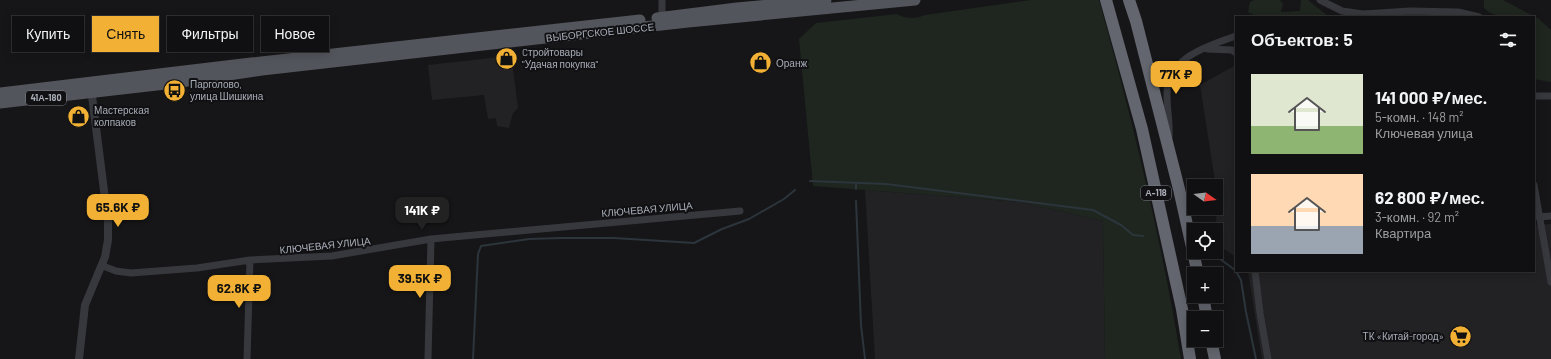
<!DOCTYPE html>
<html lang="ru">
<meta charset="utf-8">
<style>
body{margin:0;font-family:Barlow,sans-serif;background:#1e1e20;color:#f1f3f6;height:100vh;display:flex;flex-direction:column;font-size:15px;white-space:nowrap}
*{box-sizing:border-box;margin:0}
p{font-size:13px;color:#9c9d9f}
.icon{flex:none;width:22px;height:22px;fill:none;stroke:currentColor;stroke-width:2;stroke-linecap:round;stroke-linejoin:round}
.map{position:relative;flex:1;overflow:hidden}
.panel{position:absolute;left:1235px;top:16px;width:300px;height:256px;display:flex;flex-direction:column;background:#101012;border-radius:0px;box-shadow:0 2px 10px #0003,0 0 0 1px #303032}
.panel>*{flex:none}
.top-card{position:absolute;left:12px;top:16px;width:380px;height:36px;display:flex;gap:8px}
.needle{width:26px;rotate:104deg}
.controls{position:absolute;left:1187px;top:179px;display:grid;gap:8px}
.controls a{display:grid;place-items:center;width:36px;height:36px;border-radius:0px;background:#101012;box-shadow:0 2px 10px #0003,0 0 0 1px #303032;font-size:20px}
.price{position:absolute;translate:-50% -34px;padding:0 9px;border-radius:8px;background:#f2b134;color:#111;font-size:13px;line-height:26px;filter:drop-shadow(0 1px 2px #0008)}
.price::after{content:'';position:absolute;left:50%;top:24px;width:12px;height:9px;margin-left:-6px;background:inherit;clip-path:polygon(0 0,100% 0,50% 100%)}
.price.on{background:#222;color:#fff}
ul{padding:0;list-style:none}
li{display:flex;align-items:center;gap:12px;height:100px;padding:0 16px}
li span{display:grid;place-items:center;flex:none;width:112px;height:80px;border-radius:0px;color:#555}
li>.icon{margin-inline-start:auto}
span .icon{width:48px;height:48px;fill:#fffc;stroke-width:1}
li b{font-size:17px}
h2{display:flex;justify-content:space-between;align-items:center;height:48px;padding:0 16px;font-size:17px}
.chip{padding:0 14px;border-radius:0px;background:#101012;box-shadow:0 2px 10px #0003,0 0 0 1px #303032;font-size:14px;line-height:36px}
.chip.on{background:#f2b134;color:#111}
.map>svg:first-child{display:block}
.built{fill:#222225}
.green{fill:#1e261f}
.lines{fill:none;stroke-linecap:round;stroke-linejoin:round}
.stream{stroke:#2c353c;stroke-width:2}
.minor{stroke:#37383d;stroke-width:7}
.tertiary{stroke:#37383d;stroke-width:8}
.primary{stroke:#53555c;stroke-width:11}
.motorway{stroke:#63666e;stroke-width:12}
.labels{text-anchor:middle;stroke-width:4;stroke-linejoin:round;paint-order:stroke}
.shield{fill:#111113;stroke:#7b7e86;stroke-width:1}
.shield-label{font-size:9px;font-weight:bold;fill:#a8adb8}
.street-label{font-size:10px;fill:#a8adb8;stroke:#111113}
.poi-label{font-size:10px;fill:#a8adb8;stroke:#111113;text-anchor:start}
</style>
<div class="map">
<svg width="1551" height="359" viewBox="0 0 1551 359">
<rect width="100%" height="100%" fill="#161618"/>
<path class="built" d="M511,53l7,55 -5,5 -4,15 -12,-2 -1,-8 -8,1 -4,-24 -52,5 -4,-35 72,-8v-3z
M1236,65v192l-15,-10 -5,-22 1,-31 -17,-109z
M865,190l155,12 83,19 2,138h-230z
M1551,224v135h-289l-14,-88h286v-46z"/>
<path class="green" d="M1031,0h68c33,118 62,238 82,359h-76l-2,-138 -83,-19 -207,-16 -14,-147 17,-16 81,-9c9,5 18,5 28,1z
M1254,0h26l3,4 -2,8 19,-1 1,-11h7l21,17h-74l-1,-2 -6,-3 2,-10z
M1484,0h19l36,19 12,11v52l-17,-3v-62c-17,0 -37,4 -50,-9z"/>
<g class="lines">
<path class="stream" d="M810,181l76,3 207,26 28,15 12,10 10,1
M856,183v6
M856,201l5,124 4,34
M1220,259l15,11 6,10 5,32 10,47
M473,359l5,-105 3,-8 48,-7 32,-1h53l80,5 28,-14 27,-10 35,-20 11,-9"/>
<path class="minor" d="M662,0v18
M1320,0l22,11 21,3 47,-3 48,1 21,5
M1207,49l25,1 4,3
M1534,96h17
M1169,137c1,-14 -2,-27 -2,-41 -1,-38 40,-50 69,-60
M1534,185l17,97
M1539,217l12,-1
M103,266l13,5 15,2 66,-5 53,-8 82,-4 99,-17 309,-28
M1255,271l5,42 8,46
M247,359l3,-99
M428,359l3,-120"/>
<path class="tertiary" d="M79,359l6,-54 20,-48 3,-17v-18l-17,-134"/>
<path class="primary" d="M657,18l80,-10 89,-8
M0,93l251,-30 389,-43
M0,103l174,-20 88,-13 426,-48 227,-22"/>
<path class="motorway" d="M1106,0l36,129 40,180 8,50
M1129,0l7,21 43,168 19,85
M1203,296l4,22
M1211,340l4,19"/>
</g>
<defs>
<symbol id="shop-disc" viewBox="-11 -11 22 22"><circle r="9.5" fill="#f2b134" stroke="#111113"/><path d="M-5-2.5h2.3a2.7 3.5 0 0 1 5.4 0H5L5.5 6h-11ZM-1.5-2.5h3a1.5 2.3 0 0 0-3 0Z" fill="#111"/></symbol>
<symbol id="bus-disc" viewBox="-11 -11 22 22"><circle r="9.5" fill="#f2b134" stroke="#111113"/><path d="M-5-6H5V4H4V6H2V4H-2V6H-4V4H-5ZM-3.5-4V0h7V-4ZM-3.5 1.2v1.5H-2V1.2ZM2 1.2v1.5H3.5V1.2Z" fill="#111"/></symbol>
<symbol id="supermarket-disc" viewBox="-11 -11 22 22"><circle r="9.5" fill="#f2b134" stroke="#111113"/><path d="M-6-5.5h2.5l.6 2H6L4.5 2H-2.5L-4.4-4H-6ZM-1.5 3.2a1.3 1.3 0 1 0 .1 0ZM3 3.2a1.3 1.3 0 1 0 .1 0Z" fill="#111"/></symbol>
</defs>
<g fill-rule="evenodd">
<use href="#shop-disc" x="494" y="46" width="25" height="25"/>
<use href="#shop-disc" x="748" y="50" width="25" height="25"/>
<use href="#bus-disc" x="162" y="78" width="25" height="25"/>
<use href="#shop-disc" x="66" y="104" width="25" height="25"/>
<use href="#supermarket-disc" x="1448" y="324" width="25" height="25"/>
</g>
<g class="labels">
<g class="shield">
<rect x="26" y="91" width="40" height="14" rx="3"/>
<rect x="1141" y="186" width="30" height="14" rx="3"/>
</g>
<g class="shield-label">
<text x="46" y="101">41А-180</text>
<text x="1156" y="196">А-118</text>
</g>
<g class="street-label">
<text transform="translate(600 32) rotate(-6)" y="4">ВЫБОРГСКОЕ ШОССЕ</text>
<text transform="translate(647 209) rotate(-5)" y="4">КЛЮЧЕВАЯ УЛИЦА</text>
<text transform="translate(325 245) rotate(-6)" y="4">КЛЮЧЕВАЯ УЛИЦА</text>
</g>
<g class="poi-label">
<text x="522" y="56">Cтройтовары<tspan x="522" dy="12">"Удачая покупка"</tspan></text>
<text x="776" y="67">Оранж</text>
<text x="190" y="88">Парголово,<tspan x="190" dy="12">улица Шишкина</tspan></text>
<text x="94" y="114">Мастерская<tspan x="94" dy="12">колпаков</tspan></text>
<text x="1444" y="340" text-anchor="end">ТК «Китай-город»</text>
</g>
</g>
</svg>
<div class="controls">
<a><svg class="needle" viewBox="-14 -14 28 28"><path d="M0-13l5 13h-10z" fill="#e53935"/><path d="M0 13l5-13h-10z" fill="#9c9d9f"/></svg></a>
<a><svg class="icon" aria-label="locate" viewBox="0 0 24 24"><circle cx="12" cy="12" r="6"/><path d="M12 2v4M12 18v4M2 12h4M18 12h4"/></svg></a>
<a>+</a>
<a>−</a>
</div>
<b class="price" style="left:1176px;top:95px">77K ₽</b>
<b class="price" style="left:118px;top:228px">65.6K ₽</b>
<b class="price on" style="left:422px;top:231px">141K ₽</b>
<b class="price" style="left:420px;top:299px">39.5K ₽</b>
<b class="price" style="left:239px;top:309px">62.8K ₽</b>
<div class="top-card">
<a class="chip">Купить</a>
<a class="chip on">Снять</a>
<a class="chip">Фильтры</a>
<a class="chip">Новое</a>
</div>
<section class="panel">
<h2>Объектов: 5<svg class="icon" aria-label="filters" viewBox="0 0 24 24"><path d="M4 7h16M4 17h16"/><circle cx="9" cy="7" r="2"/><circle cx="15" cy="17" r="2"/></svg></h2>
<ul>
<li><span style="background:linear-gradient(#dfe7d0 65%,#8fb573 0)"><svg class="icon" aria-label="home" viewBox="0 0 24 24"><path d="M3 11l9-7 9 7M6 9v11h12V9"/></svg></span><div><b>141 000 ₽/мес.</b><p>5-комн. · 148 m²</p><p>Ключевая улица</p></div></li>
<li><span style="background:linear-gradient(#ffd9b3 65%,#9aa5b1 0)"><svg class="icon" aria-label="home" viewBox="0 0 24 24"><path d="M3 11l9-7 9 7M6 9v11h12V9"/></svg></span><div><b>62 800 ₽/мес.</b><p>3-комн. · 92 m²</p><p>Квартира</p></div></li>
</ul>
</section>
</div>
